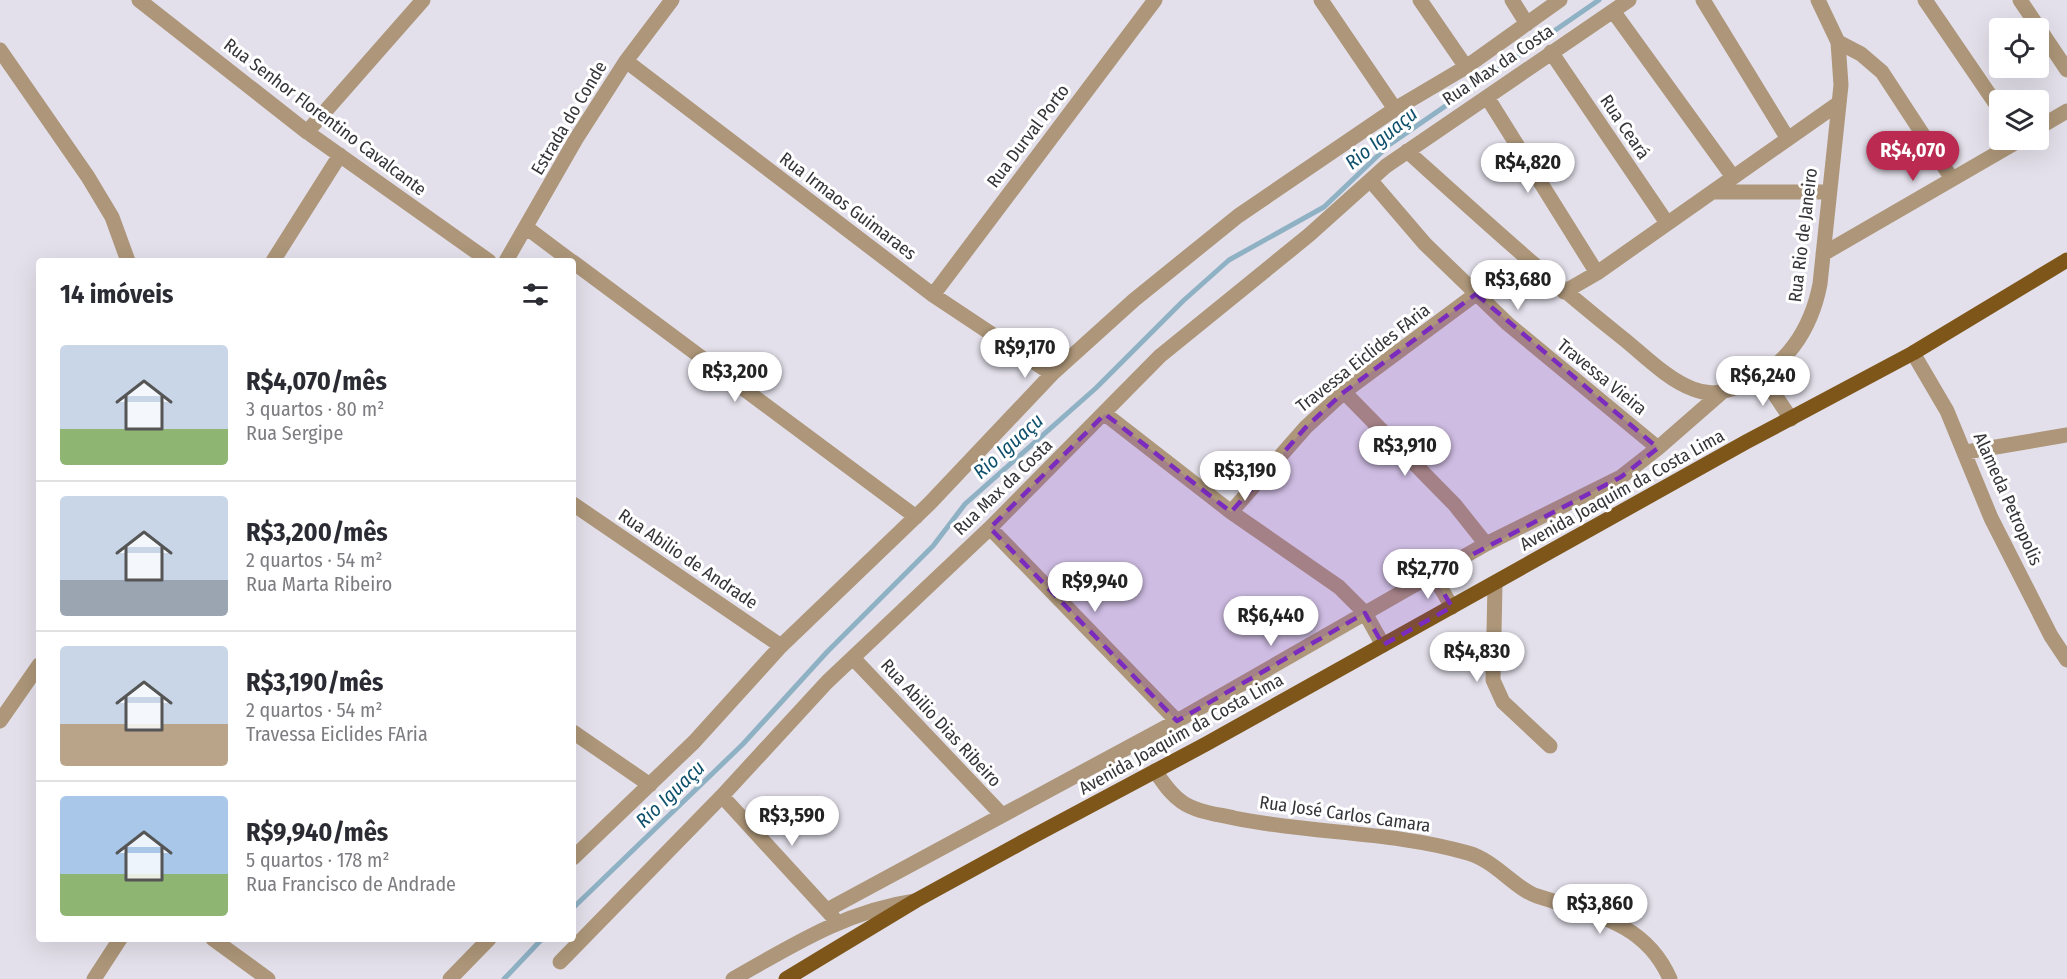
<!DOCTYPE html>
<html lang="pt">
<meta charset="utf-8">
<style>
body{margin:0;font-family:"Fira Sans Condensed",sans-serif;background:#f2f2f3;color:#2b2b33;height:100vh;display:flex;flex-direction:column;font-size:22px;white-space:nowrap}
*{box-sizing:border-box;margin:0}
p{font-size:20px;color:#7c7c81}
.icon{flex:none;width:33px;height:33px;fill:none;stroke:currentColor;stroke-width:2;stroke-linecap:round;stroke-linejoin:round}
.map{position:relative;flex:1;overflow:hidden}
.side{position:absolute;left:36px;top:258px;width:540px;height:684px;display:flex;flex-direction:column;background:#fff;border-radius:6px;box-shadow:0 6px 24px #0002}
.side>*{flex:none}
.buttons{position:absolute;left:1989px;top:18px;display:grid;gap:12px}
.buttons a{display:grid;place-items:center;width:60px;height:60px;border-radius:6px;background:#fff;box-shadow:0 6px 24px #0002;font-size:30px}
.price{position:absolute;translate:-50% -51px;padding:0 14px;border-radius:21px;background:#fff;color:#222;font-size:20px;line-height:39px;filter:drop-shadow(0 2px 3px #0008)}
.price::after{content:'';position:absolute;left:50%;top:36px;width:18px;height:14px;margin-left:-9px;background:inherit;clip-path:polygon(0 0,100% 0,50% 100%)}
.price.selected{background:#bb2a50;color:#fff}
ul{padding:0;list-style:none}
li{display:flex;align-items:center;gap:18px;height:150px;padding:0 24px}
li+li{border-top:2px solid #e1e1e2}
li span{display:grid;place-items:center;flex:none;width:168px;height:120px;border-radius:6px;color:#555}
li>.icon{margin-inline-start:auto}
span .icon{width:72px;height:72px;fill:#fffc;stroke-width:1}
li b{font-size:26px}
h2{display:flex;justify-content:space-between;align-items:center;height:72px;padding:0 24px;font-size:26px}
.map>svg:first-child{display:block}
.lines{fill:none;stroke-linecap:round;stroke-linejoin:round}
.stream{stroke:#8eb1c4;stroke-width:5}
.minor{stroke:#ad9679;stroke-width:15}
.major{stroke:#7e5619;stroke-width:15}
.marked{fill:#7b2cbf;fill-opacity:0.2;stroke:#7b2cbf;stroke-width:4.5;stroke-dasharray:12 8;stroke-linejoin:round}
.labels{text-anchor:middle;stroke-width:6;stroke-linejoin:round;paint-order:stroke}
.street-label{font-size:18px;fill:#353438;stroke:#fff}
.water-label{font-size:20px;font-style:italic;fill:#0e506c;stroke:#fff}
</style>
<div class="map">
<svg width="2067" height="979" viewBox="0 0 2067 979">
<rect width="100%" height="100%" fill="#e3e0eb"/>
<g class="lines">
<path class="stream" d="M573,908l170,-164 84,-92 106,-106 32,-42 131,-116 87,-87 46,-41 95,-53 65,-62 210,-145
M504,979l38,-40"/>
<path class="minor" d="M139,0l168,132 182,129
M1321,0l74,109
M1420,0l46,67
M1512,0l15,24
M1703,0l85,139
M1925,0l75,110
M2020,0l47,70
M1613,11l120,166
M1838,42l23,12 21,18 70,107
M0,50l88,127 24,40 16,44
M1551,52l116,171
M626,61l307,234 119,79
M1487,97l110,176
M2038,128l29,-17
M307,132l116,-132
M1407,151c70,63 139,126 213,185 22,17 46,43 73,53 17,7 31,3 48,-3 45,-18 70,-56 79,-102l21,-199 -3,-43 -20,-42
M1371,181l54,63 83,80 150,124
M1712,192h117
M527,228l44,33
M1823,254l197,-114
M273,261l67,-106
M506,261l70,-122 50,-78 46,-61
M573,262l343,255
M1564,292l33,-19 242,-170
M933,295l222,-295
M1913,353l34,58 44,107 60,118 16,24
M1763,377l28,42
M1344,392l111,113 31,39
M1105,414l126,98 108,75 26,26 18,32
M1966,452l101,-17
M573,504l208,142
M1231,512l75,-85 38,-35 132,-98
M990,528l187,193
M1433,575l19,32
M1495,584l-2,96 10,22 47,44
M853,658l149,157
M0,721l39,-56
M573,732l77,53
M1155,771c8,11 15,23 27,31 14,10 35,12 52,16 77,16 158,13 234,35 28,8 47,36 69,43 54,18 108,25 133,83
M722,796l111,121
M573,858l121,-116 87,-96 149,-143 122,-129 82,-74 104,-84 157,-107 71,-42 94,-67
M827,910l350,-189 309,-177 135,-67 37,-29 63,-55
M213,939l55,40
M560,962l162,-166 105,-114 163,-154 170,-172 149,-121 77,-69 243,-166
M94,979l26,-40
M450,979l39,-40
M733,979c60,-34 113,-68 182,-78"/>
<path class="major" d="M786,979l129,-78 113,-62 178,-95 540,-302 167,-89 154,-93"/>
</g>
<path class="marked" d="M1476,294l182,154 -37,29 -188,98 19,32 -69,38 -18,-32 -188,108 -187,-193 115,-114 126,98 75,-85 38,-35z"/>
<g class="labels">
<g class="street-label">
<text transform="translate(1498 65) rotate(-34)" y="6">Rua Max da Costa</text>
<text transform="translate(325 117) rotate(37)" y="6">Rua Senhor Florentino Cavalcante</text>
<text transform="translate(569 118) rotate(-59)" y="6">Estrada do Conde</text>
<text transform="translate(1625 127) rotate(56)" y="6">Rua Ceará</text>
<text transform="translate(1028 136) rotate(-53)" y="6">Rua Durval Porto</text>
<text transform="translate(848 206) rotate(37)" y="6">Rua Irmaos Guimaraes</text>
<text transform="translate(1803 235) rotate(-83)" y="6">Rua Rio de Janeiro</text>
<text transform="translate(1363 358) rotate(-38)" y="6">Travessa Eiclides FAria</text>
<text transform="translate(1602 377) rotate(39)" y="6">Travessa Vieira</text>
<text transform="translate(1003 487) rotate(-44)" y="6">Rua Max da Costa</text>
<text transform="translate(1622 490) rotate(-29)" y="6">Avenida Joaquim da Costa Lima</text>
<text transform="translate(2008 499) rotate(66)" y="6">Alameda Petropolis</text>
<text transform="translate(688 559) rotate(34)" y="6">Rua Abilio de Andrade</text>
<text transform="translate(941 723) rotate(47)" y="6">Rua Abilio Dias Ribeiro</text>
<text transform="translate(1181 734) rotate(-29)" y="6">Avenida Joaquim da Costa Lima</text>
<text transform="translate(1345 814) rotate(8)" y="6">Rua José Carlos Camara</text>
</g>
<g class="water-label">
<text transform="translate(1381 138) rotate(-39)" y="7">Rio Iguaçu</text>
<text transform="translate(1008 446) rotate(-42)" y="7">Rio Iguaçu</text>
<text transform="translate(670 794) rotate(-44)" y="7">Rio Iguaçu</text>
</g>
</g>
</svg>
<div class="buttons">
<a><svg class="icon" aria-label="locate" viewBox="0 0 24 24"><circle cx="12" cy="12" r="6"/><path d="M12 2v4M12 18v4M2 12h4M18 12h4"/></svg></a>
<a><svg class="icon" aria-label="layers" viewBox="0 0 24 24"><path d="M12 4l9 5-9 5-9-5zM3 14l9 5 9-5"/></svg></a>
</div>
<b class="price selected" style="left:1913px;top:182px">R$4,070</b>
<b class="price" style="left:1528px;top:194px">R$4,820</b>
<b class="price" style="left:1518px;top:311px">R$3,680</b>
<b class="price" style="left:1025px;top:379px">R$9,170</b>
<b class="price" style="left:735px;top:403px">R$3,200</b>
<b class="price" style="left:1763px;top:407px">R$6,240</b>
<b class="price" style="left:1405px;top:477px">R$3,910</b>
<b class="price" style="left:1245px;top:502px">R$3,190</b>
<b class="price" style="left:1428px;top:600px">R$2,770</b>
<b class="price" style="left:1095px;top:613px">R$9,940</b>
<b class="price" style="left:1271px;top:647px">R$6,440</b>
<b class="price" style="left:1477px;top:683px">R$4,830</b>
<b class="price" style="left:792px;top:847px">R$3,590</b>
<b class="price" style="left:1600px;top:935px">R$3,860</b>
<section class="side">
<h2>14 imóveis<svg class="icon" aria-label="filters" viewBox="0 0 24 24"><path d="M4 7h16M4 17h16"/><circle cx="9" cy="7" r="2"/><circle cx="15" cy="17" r="2"/></svg></h2>
<ul>
<li><span style="background:linear-gradient(#c9d6e8 70%,#8fb573 0)"><svg class="icon" aria-label="home" viewBox="0 0 24 24"><path d="M3 11l9-7 9 7M6 9v11h12V9"/></svg></span><div><b>R$4,070/mês</b><p>3 quartos · 80 m²</p><p>Rua Sergipe</p></div></li>
<li><span style="background:linear-gradient(#c9d6e8 70%,#9aa5b1 0)"><svg class="icon" aria-label="home" viewBox="0 0 24 24"><path d="M3 11l9-7 9 7M6 9v11h12V9"/></svg></span><div><b>R$3,200/mês</b><p>2 quartos · 54 m²</p><p>Rua Marta Ribeiro</p></div></li>
<li><span style="background:linear-gradient(#c9d6e8 65%,#b9a48a 0)"><svg class="icon" aria-label="home" viewBox="0 0 24 24"><path d="M3 11l9-7 9 7M6 9v11h12V9"/></svg></span><div><b>R$3,190/mês</b><p>2 quartos · 54 m²</p><p>Travessa Eiclides FAria</p></div></li>
<li><span style="background:linear-gradient(#a9c7e8 65%,#8fb573 0)"><svg class="icon" aria-label="home" viewBox="0 0 24 24"><path d="M3 11l9-7 9 7M6 9v11h12V9"/></svg></span><div><b>R$9,940/mês</b><p>5 quartos · 178 m²</p><p>Rua Francisco de Andrade</p></div></li>
</ul>
</section>
</div>
